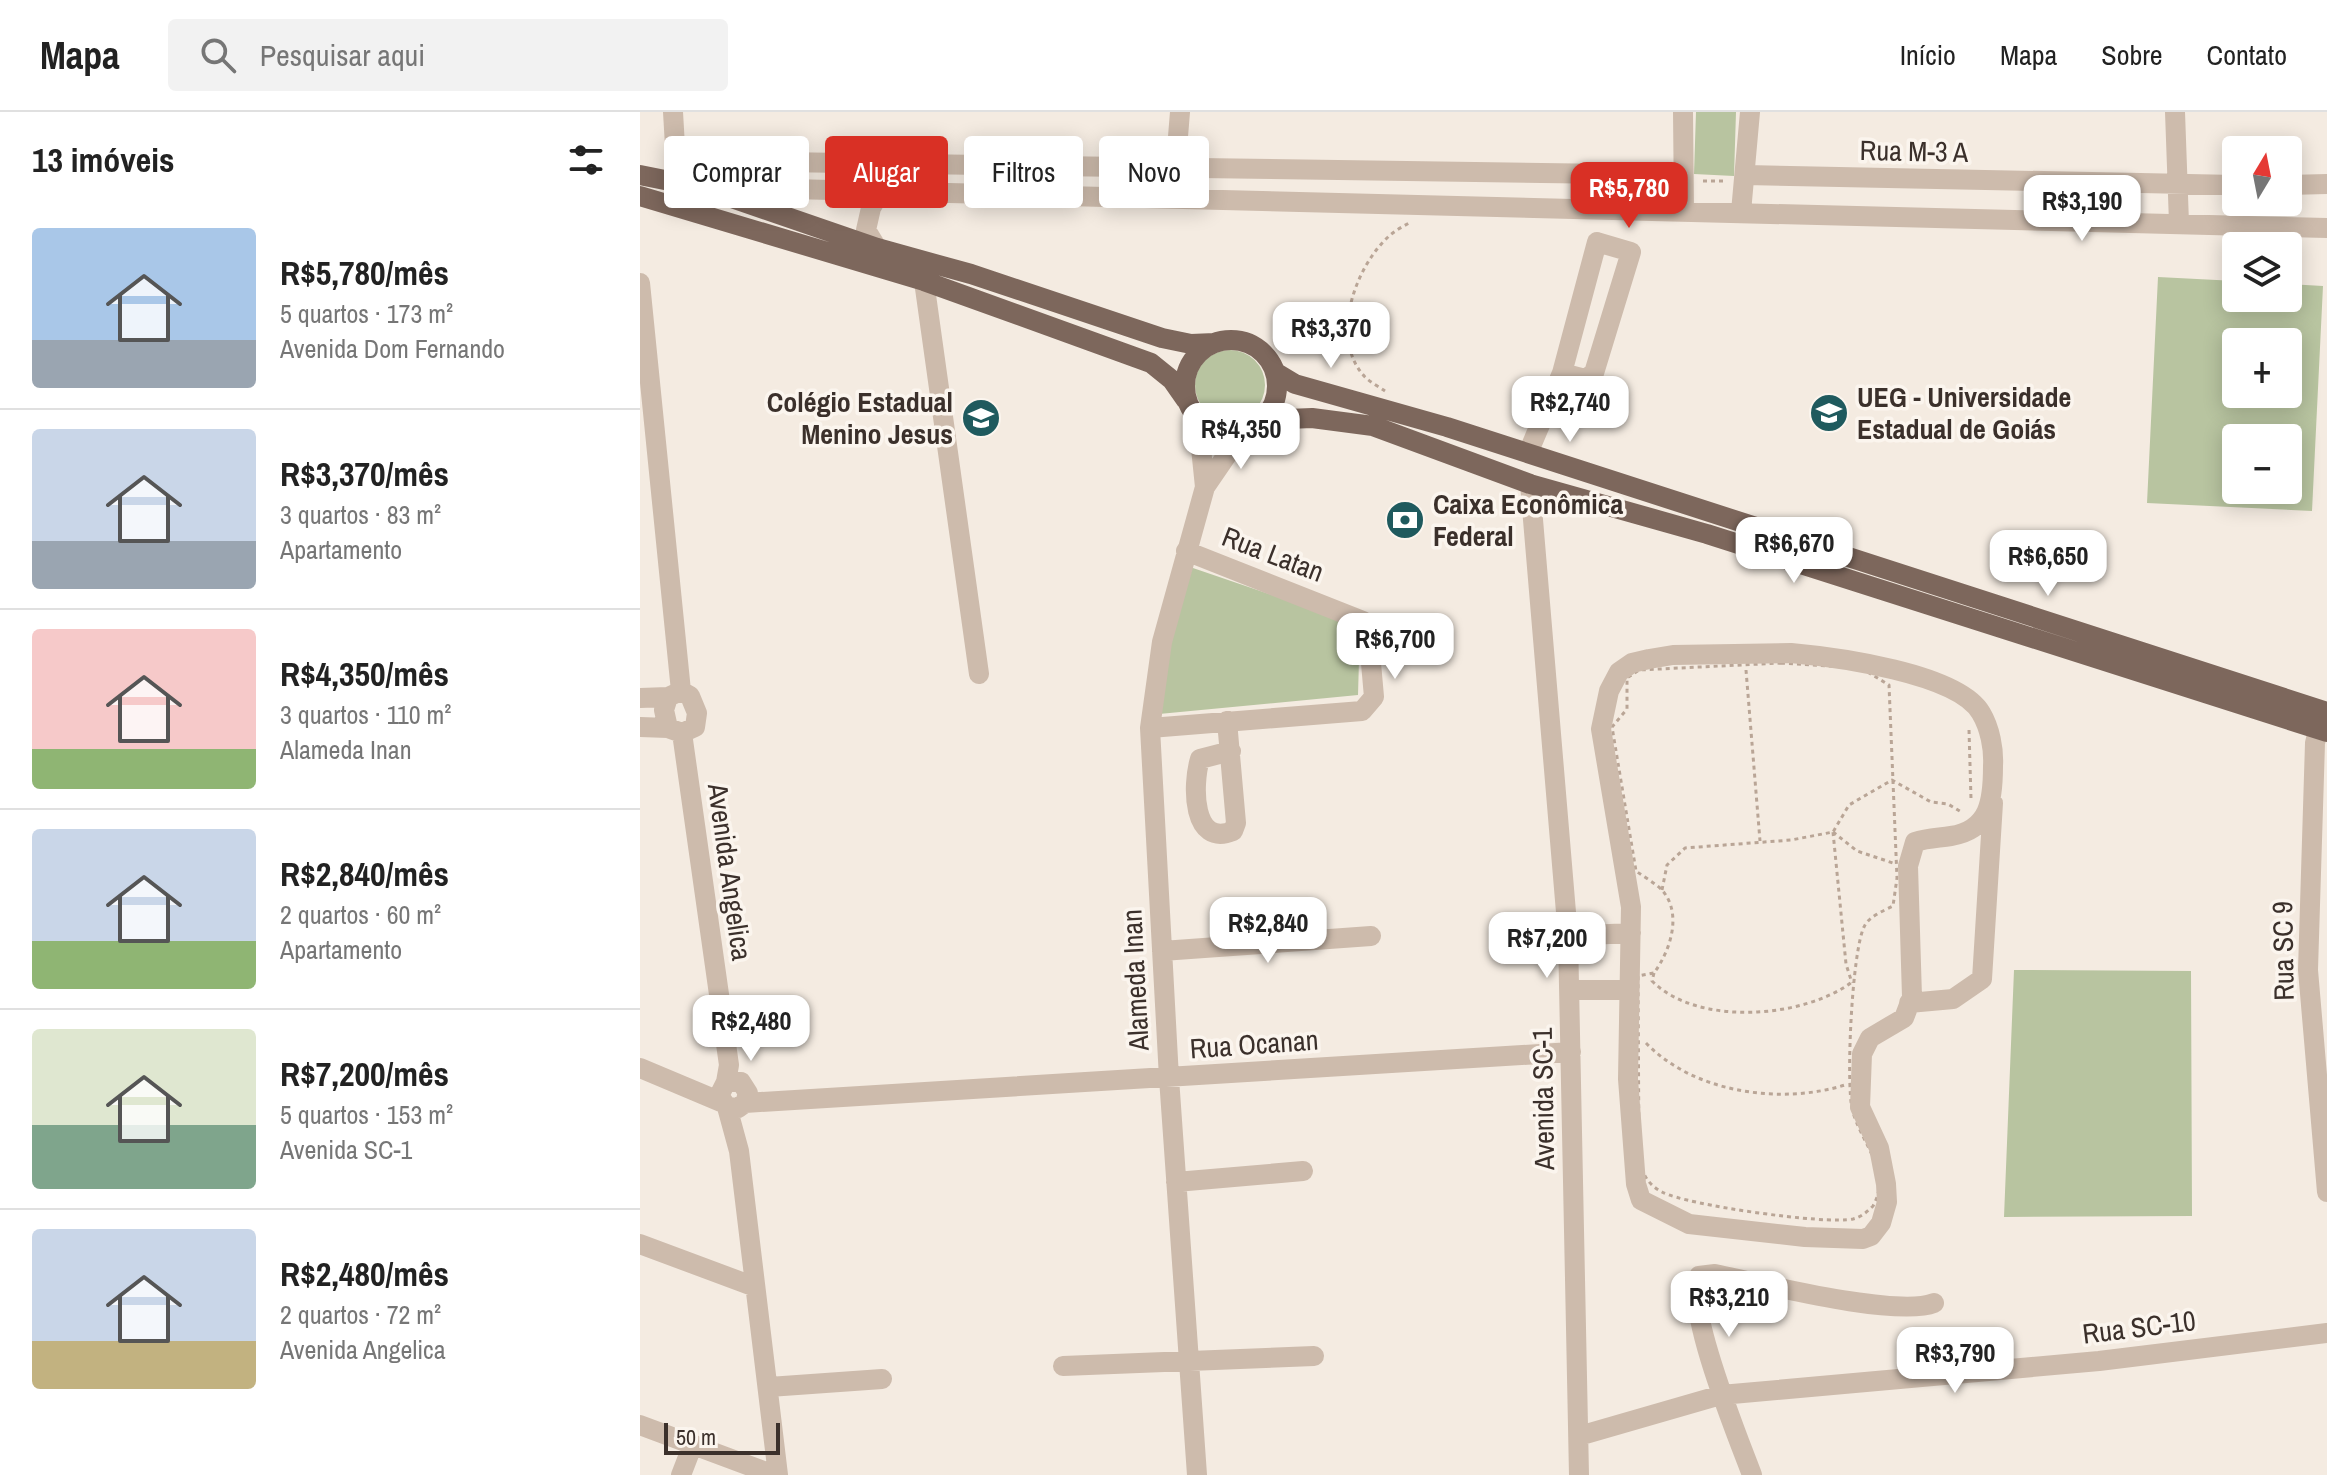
<!DOCTYPE html>
<html lang="pt">
<meta charset="utf-8">
<style>
body{margin:0;font-family:"Archivo Narrow",sans-serif;background:#f2f2f2;color:#222;height:100vh;display:flex;flex-direction:column;font-size:30px;white-space:nowrap}
*{box-sizing:border-box;margin:0}
p{font-size:26px;color:#767676}
.icon{flex:none;width:44px;height:44px;fill:none;stroke:currentColor;stroke-width:2;stroke-linecap:round;stroke-linejoin:round}
.map{position:relative;flex:1;overflow:hidden}
.sheet{display:flex;flex-direction:column;background:#fff;width:640px}
.sheet>*{flex:none}
.hud{position:absolute;left:24px;top:24px;width:760px;height:72px;display:flex;gap:16px}
.needle{width:52px;rotate:10deg}
.controls{position:absolute;left:1582px;top:24px;display:grid;gap:16px}
.controls a{display:grid;place-items:center;width:80px;height:80px;border-radius:8px;background:#fff;box-shadow:0 4px 20px #0003;font-size:40px}
.scale{position:absolute;left:24px;bottom:20px;width:116px;box-sizing:border-box;padding-left:8px;border:4px solid #3b302b;border-top:0;font-size:22px;line-height:28px;white-space:nowrap;color:#3b302b;-webkit-text-stroke:6px #fbf5ee;paint-order:stroke}
.price{position:absolute;translate:-50% -68px;padding:0 18px;border-radius:16px;background:#fff;color:#222;font-size:26px;line-height:52px;filter:drop-shadow(0 2px 4px #0008)}
.price::after{content:'';position:absolute;left:50%;top:48px;width:24px;height:18px;margin-left:-12px;background:inherit;clip-path:polygon(0 0,100% 0,50% 100%)}
.price.on{background:#d93025;color:#fff}
ul{padding:0;list-style:none}
li{display:flex;align-items:center;gap:24px;height:200px;padding:0 32px}
li+li{border-top:2px solid #e0e0e0}
li span{display:grid;place-items:center;flex:none;width:224px;height:160px;border-radius:8px;color:#555}
li>.icon{margin-inline-start:auto}
span .icon{width:96px;height:96px;fill:#fffc;stroke-width:1}
li b{font-size:34px}
h2{display:flex;justify-content:space-between;align-items:center;height:96px;padding:0 32px;font-size:34px}
.tag{padding:0 28px;border-radius:8px;background:#fff;box-shadow:0 4px 20px #0003;font-size:28px;line-height:72px}
.tag.on{background:#d93025;color:#fff}
header{display:flex;align-items:center;gap:48px;box-sizing:border-box;height:112px;padding:0 40px;background:#fff;border-bottom:2px solid #e0e0e0}
header strong{font-size:38px}
nav{display:flex;gap:44px;margin-inline-start:auto;font-size:28px}
.search{width:560px;height:72px;background:#f2f2f2;display:flex;align-items:center;gap:20px;box-sizing:border-box;padding:0 28px;border-radius:8px;color:#767676;font-size:30px}
main{display:flex;flex:1;min-height:0}
.map>svg:first-child{display:block}
.green{fill:#b8c4a0;fill-rule:evenodd}
.lines{fill:none;stroke-linecap:round;stroke-linejoin:round}
.path{stroke:#b9a596;stroke-width:3;stroke-dasharray:4 4;stroke-linecap:butt}
.minor{stroke:#cdbbac;stroke-width:20}
.major{stroke:#7d675c;stroke-width:20}
.labels{text-anchor:middle;stroke-width:7;stroke-linejoin:round;paint-order:stroke}
.street-label{font-size:28px;fill:#3b302b;stroke:#fbf5ee}
.poi-label{font-size:28px;font-weight:bold;fill:#3b302b;stroke:#fbf5ee;text-anchor:start}
</style>
<header>
<strong>Mapa</strong>
<div class="search"><svg class="icon" aria-label="search" viewBox="0 0 24 24"><circle cx="10" cy="10" r="6"/><path d="M15 15l6 6"/></svg>Pesquisar aqui</div>
<nav><a>Início</a><a>Mapa</a><a>Sobre</a><a>Contato</a></nav>
</header>
<main>
<section class="sheet">
<h2>13 imóveis<svg class="icon" aria-label="filters" viewBox="0 0 24 24"><path d="M4 7h16M4 17h16"/><circle cx="9" cy="7" r="2"/><circle cx="15" cy="17" r="2"/></svg></h2>
<ul>
<li><span style="background:linear-gradient(#a9c7e8 70%,#9aa5b1 0)"><svg class="icon" aria-label="home" viewBox="0 0 24 24"><path d="M3 11l9-7 9 7M6 9v11h12V9"/></svg></span><div><b>R$5,780/mês</b><p>5 quartos · 173 m²</p><p>Avenida Dom Fernando</p></div></li>
<li><span style="background:linear-gradient(#c9d6e8 70%,#9aa5b1 0)"><svg class="icon" aria-label="home" viewBox="0 0 24 24"><path d="M3 11l9-7 9 7M6 9v11h12V9"/></svg></span><div><b>R$3,370/mês</b><p>3 quartos · 83 m²</p><p>Apartamento</p></div></li>
<li><span style="background:linear-gradient(#f6c9c9 75%,#8fb573 0)"><svg class="icon" aria-label="home" viewBox="0 0 24 24"><path d="M3 11l9-7 9 7M6 9v11h12V9"/></svg></span><div><b>R$4,350/mês</b><p>3 quartos · 110 m²</p><p>Alameda Inan</p></div></li>
<li><span style="background:linear-gradient(#c9d6e8 70%,#8fb573 0)"><svg class="icon" aria-label="home" viewBox="0 0 24 24"><path d="M3 11l9-7 9 7M6 9v11h12V9"/></svg></span><div><b>R$2,840/mês</b><p>2 quartos · 60 m²</p><p>Apartamento</p></div></li>
<li><span style="background:linear-gradient(#dfe7d0 60%,#7fa58c 0)"><svg class="icon" aria-label="home" viewBox="0 0 24 24"><path d="M3 11l9-7 9 7M6 9v11h12V9"/></svg></span><div><b>R$7,200/mês</b><p>5 quartos · 153 m²</p><p>Avenida SC-1</p></div></li>
<li><span style="background:linear-gradient(#c9d6e8 70%,#c2b280 0)"><svg class="icon" aria-label="home" viewBox="0 0 24 24"><path d="M3 11l9-7 9 7M6 9v11h12V9"/></svg></span><div><b>R$2,480/mês</b><p>2 quartos · 72 m²</p><p>Avenida Angelica</p></div></li>
</ul>
</section>
<div class="map">
<svg width="1687" height="1363" viewBox="0 0 1687 1363">
<rect width="100%" height="100%" fill="#f4ebe1"/>
<path class="green" d="M1056,0h40l-2,64 -40,-2z
M1518,165l78,4v17h52v-14l35,2 -11,225 -165,-8zM1596,230h52v52h-52zM1596,326h52v52h-52z
M555 273a35 35 0 1 1 70 0a35 35 0 1 1-70 0Z
M550,455l170,58 -2,70 -199,19 16,-95z
M1374,858l177,1 1,245 -188,1z"/>
<g class="lines">
<path class="path" d="M1063,69h24
M745,279c-6,-4 -15,-9 -20,-14 -36,-38 -10,-109 23,-140 6,-6 14,-10 21,-14
M1141,551l80,5 28,17 8,193 -4,28c-10,5 -25,11 -29,21 -12,25 -18,153 -12,181 7,33 41,63 21,98 -6,6 -12,11 -20,13 -27,6 -167,-14 -191,-27 -15,-8 -20,-19 -23,-35l-1,-181 16,-3c16,-22 29,-59 8,-83 -7,-7 -18,-13 -26,-19l-24,-144 15,-18v-31l12,-8z
M1106,558l14,171
M1329,618l2,69
M1193,720l13,132 6,19
M1193,720l24,19 36,12
M1022,778l5,-25 18,-17 106,-8 42,-8 16,-27 43,-25 39,22 17,2 15,9
M1014,861l-2,8c46,46 152,37 200,1
M1006,931c48,50 135,62 199,42"/>
<path class="minor" d="M33,0l2,34 16,14 13,1 979,14
M1043,0l1,98
M1535,0l4,111
M1106,63l490,10
M1648,73l39,-1
M68,75l1619,41
M533,86l7,-86
M1101,100l9,-100
M957,130l34,10 -37,121 -9,6 -23,-6z
M237,136l-11,-18 5,-22 10,-17
M284,169l55,393
M0,171l41,408
M558,307l7,68
M888,341l34,-80
M890,372l38,452 11,539
M1151,541c44,4 167,20 190,60 9,15 13,36 12,53 0,34 -3,64 -42,70 -13,2 -24,2 -36,6l-7,24 4,131 -8,21 -34,20 -8,16 -2,53 19,41 7,36 1,18 -6,21 -10,13 -8,3 -58,-2 -116,-13 -48,-24 -5,-16 -8,-105 3,-172 -30,-178 8,-38 10,-19 13,-9 17,-4 24,-4z
M41,579l9,5 7,17 -2,14 -13,6 -14,-5 -4,-18 4,-13z
M0,586l28,-1
M1682,602l-7,29 -7,227 19,222
M587,609l9,102 -3,8c-41,17 -41,-46 -33,-72l31,-8
M0,615l28,1
M510,616l212,-17 12,-14 -6,-68 -5,-8 -177,-70
M42,621l47,332 -3,17
M928,824l63,-3
M522,839l209,-15
M929,878h60
M1269,891l44,-4 29,-20 11,-176
M0,956l81,34
M105,991l826,-51
M87,995l11,1 7,-5 3,-10 -7,-11h-15l-7,14 8,11 12,44 39,324
M536,1070l127,-11
M0,1132l115,43
M423,1254l251,-10
M129,1275l113,-8
M0,1313l134,50
M939,1324l142,-41 378,-34 228,-28
M41,1363l12,-31
M557,1363l-28,-397 -19,-350 12,-86 43,-155 39,-57
M1112,1363c-13,-35 -68,-168 -53,-199l16,-2c45,9 182,44 219,29"/>
<path class="major" d="M0,63l60,12 177,61 94,26 191,64 29,6 24,-1
M0,84l284,85 227,82 21,17 14,20
M545 274a46 46 0 1 1 92 0a46 46 0 1 1-92 0Z
M635,260l20,12 152,43 880,285
M622,308l50,-2 61,8 157,58 177,50 620,198"/>
</g>
<defs>
<symbol id="university-disc" viewBox="-11 -11 22 22"><circle r="9.5" fill="#1f5a5e" stroke="#fbf5ee"/><path d="M0-5L7-2L0 1L-7-2ZM-4 1L0 2.5L4 1V4Q0 6-4 4Z" fill="#fff"/></symbol>
<symbol id="school-disc" viewBox="-11 -11 22 22"><circle r="9.5" fill="#1f5a5e" stroke="#fbf5ee"/><path d="M0-5L7-2L0 1L-7-2ZM-4 1L0 2.5L4 1V4Q0 6-4 4Z" fill="#fff"/></symbol>
<symbol id="bank-disc" viewBox="-11 -11 22 22"><circle r="9.5" fill="#1f5a5e" stroke="#fbf5ee"/><path d="M-6-4H6V4H-6ZM0-2.3a2.3 2.3 0 1 0 0 4.6a2.3 2.3 0 1 0 0-4.6Z" fill="#fff"/></symbol>
</defs>
<g fill-rule="evenodd">
<use href="#university-disc" x="1167" y="279" width="44" height="44"/>
<use href="#school-disc" x="319" y="284" width="44" height="44"/>
<use href="#bank-disc" x="743" y="386" width="44" height="44"/>
</g>
<g class="labels">
<g class="street-label">
<text transform="translate(1274 39) rotate(1)" y="10">Rua M-3 A</text>
<text transform="translate(633 442) rotate(21)" y="10">Rua Latan</text>
<text transform="translate(90 760) rotate(82)" y="10">Avenida Angelica</text>
<text transform="translate(1643 839) rotate(-91)" y="10">Rua SC 9</text>
<text transform="translate(495 868) rotate(-93)" y="10">Alameda Inan</text>
<text transform="translate(614 932) rotate(-4)" y="10">Rua Ocanan</text>
<text transform="translate(903 987) rotate(-91)" y="10">Avenida SC-1</text>
<text transform="translate(1499 1215) rotate(-7)" y="10">Rua SC-10</text>
</g>
<g class="poi-label">
<text x="1217" y="295">UEG - Universidade<tspan x="1217" dy="32">Estadual de Goiás</tspan></text>
<text x="313" y="300" text-anchor="end">Colégio Estadual<tspan x="313" dy="32">Menino Jesus</tspan></text>
<text x="793" y="402">Caixa Econômica<tspan x="793" dy="32">Federal</tspan></text>
</g>
</g>
</svg>
<div class="controls">
<a><svg class="needle" viewBox="-14 -14 28 28"><path d="M0-13l5 13h-10z" fill="#e53935"/><path d="M0 13l5-13h-10z" fill="#767676"/></svg></a>
<a><svg class="icon" aria-label="layers" viewBox="0 0 24 24"><path d="M12 4l9 5-9 5-9-5zM3 14l9 5 9-5"/></svg></a>
<a>+</a>
<a>−</a>
</div>
<div class="scale">50 m</div>
<b class="price on" style="left:989px;top:118px">R$5,780</b>
<b class="price" style="left:1442px;top:131px">R$3,190</b>
<b class="price" style="left:691px;top:258px">R$3,370</b>
<b class="price" style="left:930px;top:332px">R$2,740</b>
<b class="price" style="left:601px;top:359px">R$4,350</b>
<b class="price" style="left:1154px;top:473px">R$6,670</b>
<b class="price" style="left:1408px;top:486px">R$6,650</b>
<b class="price" style="left:755px;top:569px">R$6,700</b>
<b class="price" style="left:628px;top:853px">R$2,840</b>
<b class="price" style="left:907px;top:868px">R$7,200</b>
<b class="price" style="left:111px;top:951px">R$2,480</b>
<b class="price" style="left:1089px;top:1227px">R$3,210</b>
<b class="price" style="left:1315px;top:1283px">R$3,790</b>
<div class="hud">
<a class="tag">Comprar</a>
<a class="tag on">Alugar</a>
<a class="tag">Filtros</a>
<a class="tag">Novo</a>
</div>
</div>
</main>
